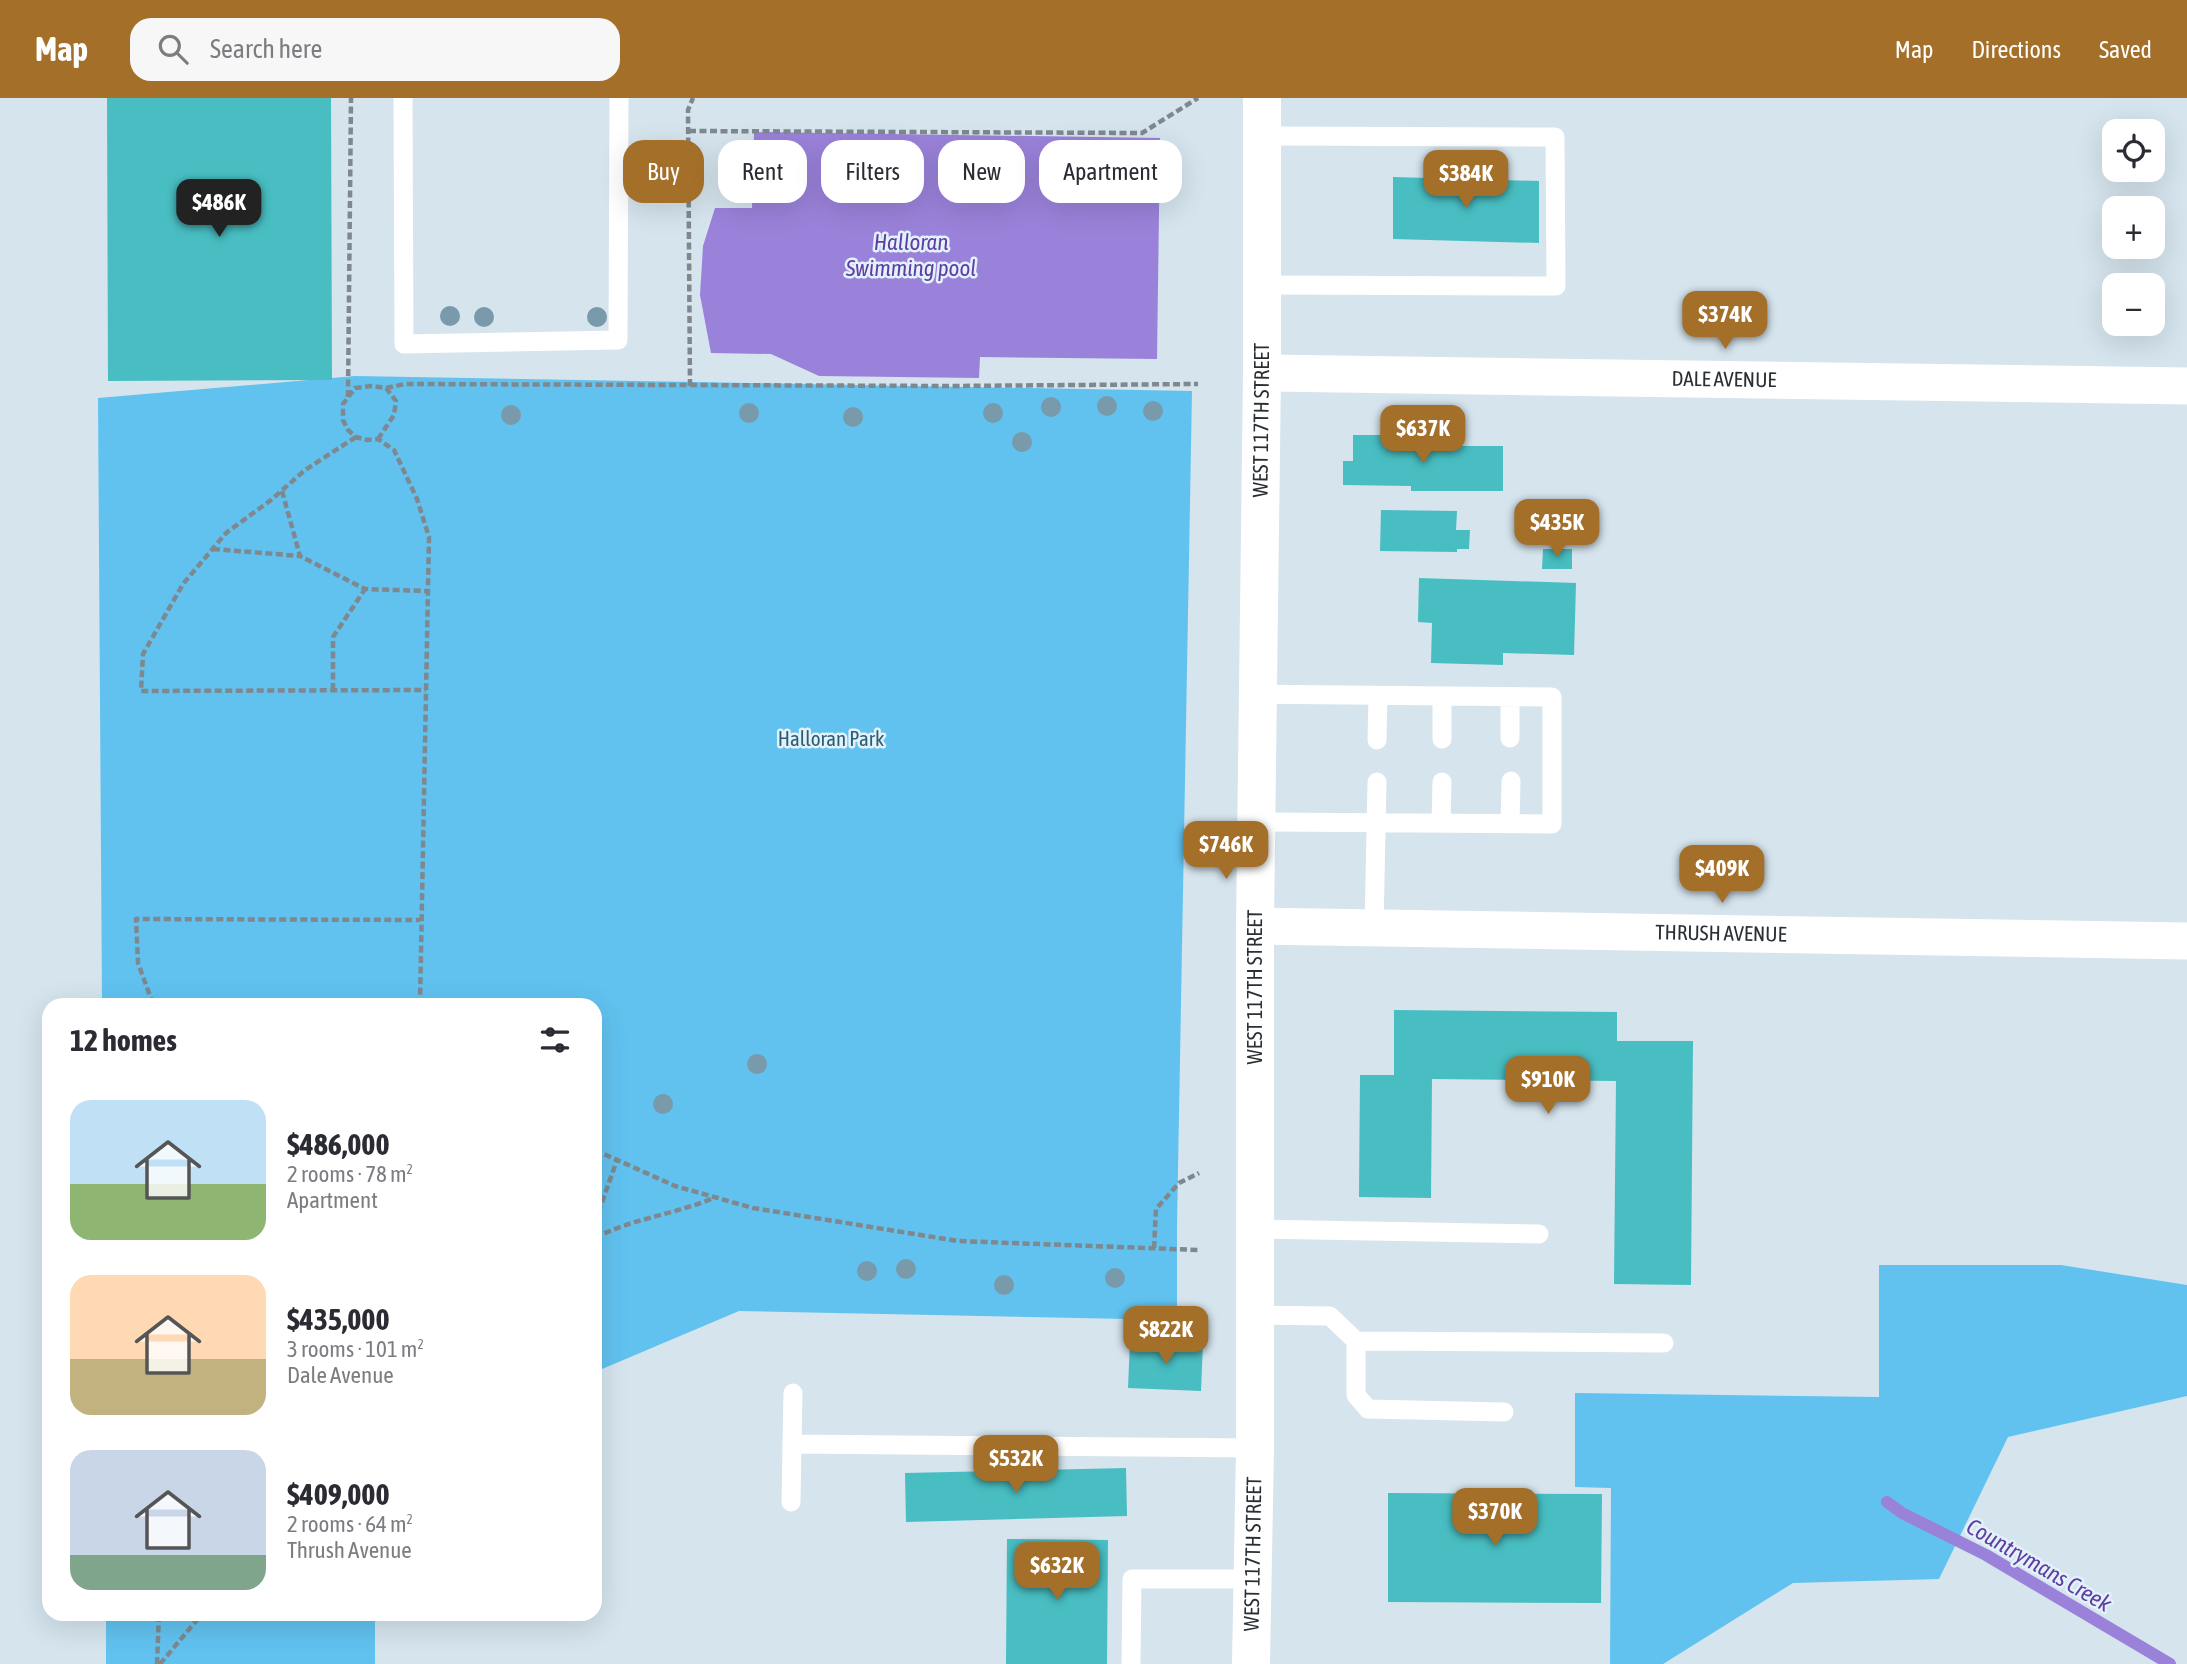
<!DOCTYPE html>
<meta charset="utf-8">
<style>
body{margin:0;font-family:"Asap Condensed",sans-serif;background:#f7f7f7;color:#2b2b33;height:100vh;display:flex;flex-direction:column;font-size:26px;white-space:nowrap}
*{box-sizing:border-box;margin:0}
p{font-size:23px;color:#7c7c81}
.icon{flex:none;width:38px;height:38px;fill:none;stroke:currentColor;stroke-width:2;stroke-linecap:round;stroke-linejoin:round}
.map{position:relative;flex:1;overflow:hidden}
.side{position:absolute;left:42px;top:900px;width:560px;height:623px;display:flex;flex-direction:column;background:#fff;border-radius:21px;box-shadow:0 7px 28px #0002}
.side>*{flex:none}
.hud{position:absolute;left:623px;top:42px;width:665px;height:63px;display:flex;gap:14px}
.controls{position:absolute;left:2102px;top:21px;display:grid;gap:14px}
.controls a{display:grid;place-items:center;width:63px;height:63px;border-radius:14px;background:#fff;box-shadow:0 7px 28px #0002;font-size:35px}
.price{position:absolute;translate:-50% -60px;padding:0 16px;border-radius:14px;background:#a46f28;color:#fff;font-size:23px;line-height:46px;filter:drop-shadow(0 2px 4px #0008)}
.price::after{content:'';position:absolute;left:50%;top:42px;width:21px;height:16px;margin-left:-10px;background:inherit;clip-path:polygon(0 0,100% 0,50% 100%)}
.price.current{background:#222;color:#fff}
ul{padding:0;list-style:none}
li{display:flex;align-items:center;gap:21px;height:175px;padding:0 28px}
li span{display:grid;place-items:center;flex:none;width:196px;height:140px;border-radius:21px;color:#555}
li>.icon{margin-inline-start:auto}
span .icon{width:84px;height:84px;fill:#fffc;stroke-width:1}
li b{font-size:30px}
h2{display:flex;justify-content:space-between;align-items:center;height:84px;padding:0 28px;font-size:30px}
.pill{padding:0 24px;border-radius:21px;background:#fff;box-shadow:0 7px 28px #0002;font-size:24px;line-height:63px}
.pill.current{background:#a46f28;color:#fff}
header{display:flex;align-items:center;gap:42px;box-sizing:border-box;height:98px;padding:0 35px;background:#a46f28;color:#fff}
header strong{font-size:33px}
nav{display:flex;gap:38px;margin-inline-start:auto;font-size:24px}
.search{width:490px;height:63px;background:#f7f7f7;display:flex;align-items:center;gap:18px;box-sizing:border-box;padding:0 24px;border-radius:21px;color:#7c7c81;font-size:26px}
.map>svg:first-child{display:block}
.green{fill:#61c2ef}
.water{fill:#9a82da}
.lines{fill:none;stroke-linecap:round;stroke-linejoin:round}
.stream{stroke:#9a82da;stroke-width:12}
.building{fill:#48bec2}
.path{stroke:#7e888e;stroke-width:4.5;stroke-dasharray:7 3.5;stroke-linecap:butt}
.service{stroke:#fff;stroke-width:19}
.minor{stroke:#fff;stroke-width:37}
.secondary{stroke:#fff;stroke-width:38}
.tree{fill:#799aaa}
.labels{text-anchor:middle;stroke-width:5;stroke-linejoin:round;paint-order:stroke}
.street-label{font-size:21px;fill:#292f32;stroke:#e2f2fa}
.park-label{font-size:21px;fill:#2d5d74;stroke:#e2f2fa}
.water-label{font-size:23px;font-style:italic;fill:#613ca4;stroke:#e2f2fa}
</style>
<header>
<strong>Map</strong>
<div class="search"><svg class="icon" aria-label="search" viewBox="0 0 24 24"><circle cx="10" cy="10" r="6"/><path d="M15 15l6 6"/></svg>Search here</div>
<nav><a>Map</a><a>Directions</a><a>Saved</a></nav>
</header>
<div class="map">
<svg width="2187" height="1566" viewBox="0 0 2187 1566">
<rect width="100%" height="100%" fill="#d5e4ed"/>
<path class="green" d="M355,278l837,15 -15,835v94l-438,-9 -144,61v-368h-493l-4,-606z
M1879,1167h182l126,20v111l-179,41 -69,142 -146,4 -130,81h-53l1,-176 -36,-1v-94l304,4z
M106,1516h269v50h-269z"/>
<path class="water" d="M754,34l406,6 -3,221 -177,-2 -1,21 -160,-2 -48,-22 -60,-1 -11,-58 3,-49 12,-38h37z"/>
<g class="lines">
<path class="stream" d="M1887,1404l15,11 84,42 184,109"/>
</g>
<path class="building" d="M107,0h224l1,282 -224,1z
M1393,79l146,4v62l-146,-4z
M1384,334h7v3h23v11h89v45h-92v-5l-68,-1v-24h10v-26h31z
M1381,412l76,1 -1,19h14l-1,19h-12v3l-77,-1z
M1543,451h29v20h-30z
M1419,480l157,5 -2,72 -71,-2v12l-72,-2 1,-40 -14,-1z
M1394,912l223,2v29h76l-2,244 -77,-1 2,-203 -184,-2 -1,119 -72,-1 1,-122h34z
M1130,1242l73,3 -2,48 -73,-3z
M1126,1370l1,48 -221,6 -1,-49z
M1388,1395l214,1 -1,109 -213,-1z
M1007,1441l101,1 -1,124h-101z"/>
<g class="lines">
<path class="path" d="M689,33l453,2 56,-35
M690,288l-2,-276 5,-12
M386,290l19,-4 546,2 247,-2
M348,299l3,-299
M356,339l-51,33 -34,30 -45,33 -43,51 -40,70 -2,37 285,-1
M378,341l16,-24 2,-14 -10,-13 -14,-2 -17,2 -12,16v16l5,10 8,7 11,3 11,-1 16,11 23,49 12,38 -9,467
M282,393l18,65 65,33 63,2
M213,451l87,7
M333,592v-53l32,-48
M153,906l-15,-41 -2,-44 284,1
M595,1052l80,36 78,22 205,33 241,9
M595,1124l22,-62
M595,1140c38,-20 82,-24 121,-41
M1154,1150l2,-39 23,-26 20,-10
M157,1566l2,-50
M160,1566l42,-50"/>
<path class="service" d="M403,0l1,246 214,-4 1,-242
M1262,38l293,1 1,149 -294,-1
M1442,598v43
M1510,599v41
M1377,642l1,-44
M1256,724l296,2v-127l-295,-3
M1441,725l1,-41
M1510,726l1,-43
M1374,830l3,-146
M1255,1131l284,5
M1255,1217l75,1 26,25v54l12,14 136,3
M1356,1243l308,2
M792,1346l1,-51
M791,1404l1,-58 463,4
M1131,1566l1,-85h121"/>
<g class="minor">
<path id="s1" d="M1262,275l925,13"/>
<path id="s2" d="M1255,828l932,15"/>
</g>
<path class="secondary" id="s3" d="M1251,1566l4,-216v-522l7,-553v-275"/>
</g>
<g class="tree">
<circle cx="450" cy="218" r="10"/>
<circle cx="484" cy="219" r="10"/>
<circle cx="597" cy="219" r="10"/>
<circle cx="1107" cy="308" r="10"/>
<circle cx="1051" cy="309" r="10"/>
<circle cx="1153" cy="313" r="10"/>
<circle cx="749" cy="315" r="10"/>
<circle cx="993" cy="315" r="10"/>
<circle cx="511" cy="317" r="10"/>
<circle cx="853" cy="319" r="10"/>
<circle cx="1022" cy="344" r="10"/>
<circle cx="757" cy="966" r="10"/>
<circle cx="663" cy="1006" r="10"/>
<circle cx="906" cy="1171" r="10"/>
<circle cx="867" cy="1173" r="10"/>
<circle cx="1115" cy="1180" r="10"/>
<circle cx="1004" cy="1187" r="10"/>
</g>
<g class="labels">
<g class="street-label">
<text dy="7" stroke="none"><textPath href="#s1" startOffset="462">DALE AVENUE</textPath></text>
<text dy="7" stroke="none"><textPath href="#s3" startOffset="1244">WEST 117TH STREET</textPath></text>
<text dy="7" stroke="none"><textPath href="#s2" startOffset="466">THRUSH AVENUE</textPath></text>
<text dy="7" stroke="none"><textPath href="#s3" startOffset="677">WEST 117TH STREET</textPath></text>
<text dy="7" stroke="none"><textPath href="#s3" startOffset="110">WEST 117TH STREET</textPath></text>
</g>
<g class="park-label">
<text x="831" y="648">Halloran Park</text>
</g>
<g class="water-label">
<text x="911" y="152">Halloran<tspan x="911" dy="26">Swimming pool</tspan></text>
<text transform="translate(2039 1467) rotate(30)" y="8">Countrymans Creek</text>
</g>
</g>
</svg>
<div class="controls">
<a><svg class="icon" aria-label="locate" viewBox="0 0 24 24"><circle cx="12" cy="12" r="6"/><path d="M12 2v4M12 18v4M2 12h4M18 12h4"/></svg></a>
<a>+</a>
<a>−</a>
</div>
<b class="price" style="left:1466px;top:112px">$384K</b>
<b class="price current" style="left:219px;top:141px">$486K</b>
<b class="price" style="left:1725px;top:253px">$374K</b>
<b class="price" style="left:1423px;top:367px">$637K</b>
<b class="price" style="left:1557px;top:461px">$435K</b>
<b class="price" style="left:1226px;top:783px">$746K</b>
<b class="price" style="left:1722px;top:807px">$409K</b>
<b class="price" style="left:1548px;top:1018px">$910K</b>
<b class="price" style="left:1166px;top:1268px">$822K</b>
<b class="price" style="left:1016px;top:1397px">$532K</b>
<b class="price" style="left:1495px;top:1450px">$370K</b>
<b class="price" style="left:1057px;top:1504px">$632K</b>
<div class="hud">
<a class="pill current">Buy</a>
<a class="pill">Rent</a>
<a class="pill">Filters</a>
<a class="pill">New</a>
<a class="pill">Apartment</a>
</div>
<section class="side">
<h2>12 homes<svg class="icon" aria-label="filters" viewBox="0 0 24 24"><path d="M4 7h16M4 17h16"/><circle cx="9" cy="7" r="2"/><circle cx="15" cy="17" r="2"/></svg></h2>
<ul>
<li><span style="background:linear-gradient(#bfe0f5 60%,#8fb573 0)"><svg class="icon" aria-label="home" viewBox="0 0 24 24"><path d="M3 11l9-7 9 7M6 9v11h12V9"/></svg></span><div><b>$486,000</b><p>2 rooms · 78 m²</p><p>Apartment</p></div></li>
<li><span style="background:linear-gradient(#ffd9b3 60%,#c2b280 0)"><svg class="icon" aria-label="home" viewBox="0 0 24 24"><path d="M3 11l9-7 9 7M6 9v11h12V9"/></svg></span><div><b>$435,000</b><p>3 rooms · 101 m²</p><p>Dale Avenue</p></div></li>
<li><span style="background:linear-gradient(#c9d6e8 75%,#7fa58c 0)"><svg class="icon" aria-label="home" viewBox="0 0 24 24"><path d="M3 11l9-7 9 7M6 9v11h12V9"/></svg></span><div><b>$409,000</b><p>2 rooms · 64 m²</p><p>Thrush Avenue</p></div></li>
</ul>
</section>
</div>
